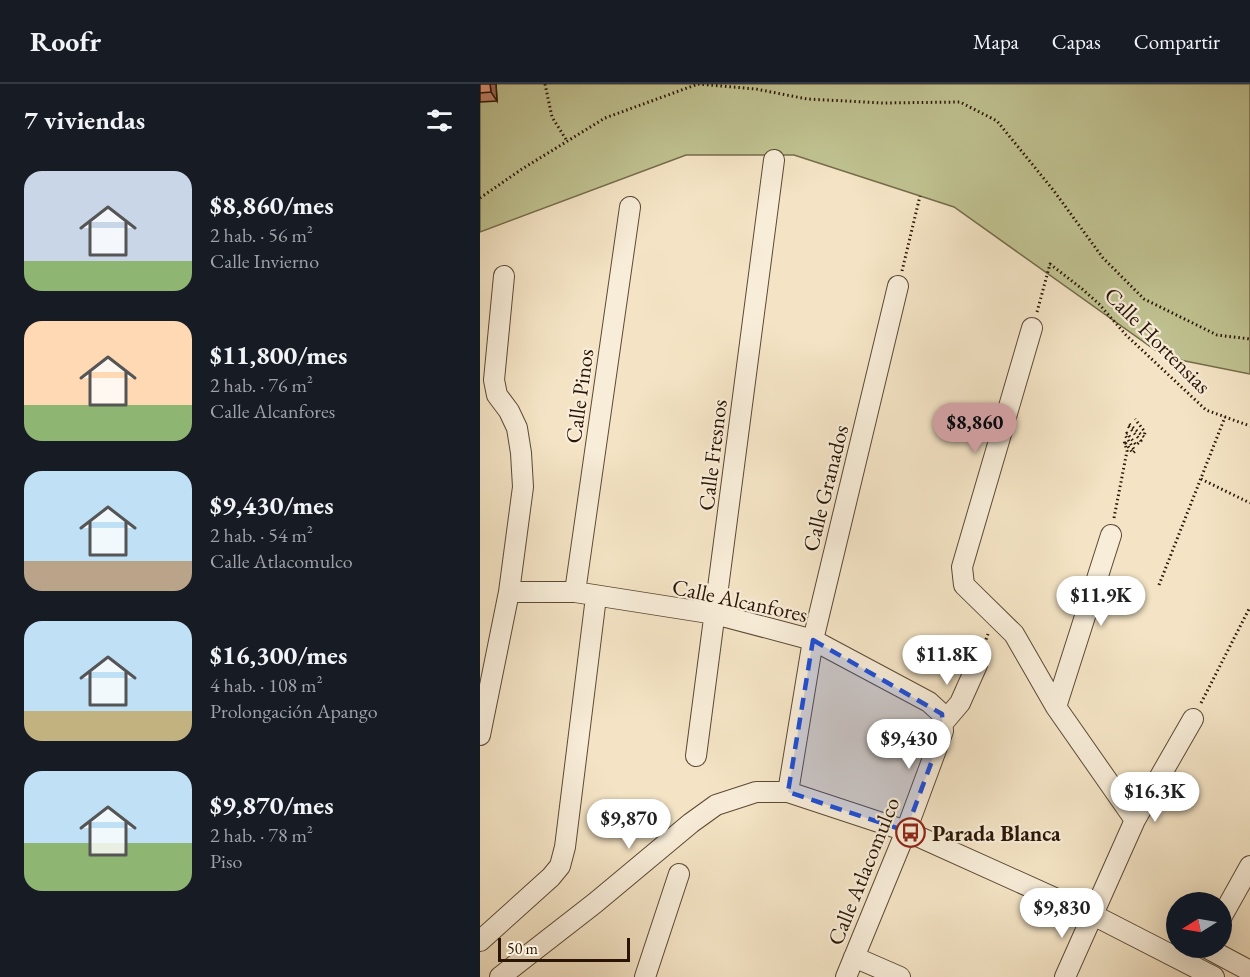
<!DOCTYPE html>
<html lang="es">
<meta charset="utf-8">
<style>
body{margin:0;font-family:"EB Garamond",serif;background:#20242c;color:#f1f3f6;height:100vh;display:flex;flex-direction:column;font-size:22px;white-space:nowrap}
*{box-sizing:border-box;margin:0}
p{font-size:20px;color:#9ea1a6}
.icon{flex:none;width:33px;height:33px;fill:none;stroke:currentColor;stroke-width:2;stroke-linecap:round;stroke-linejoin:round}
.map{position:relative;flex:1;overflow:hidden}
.drawer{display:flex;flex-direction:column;background:#171b24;width:480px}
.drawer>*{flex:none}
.needle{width:39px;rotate:259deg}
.tools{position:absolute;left:686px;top:808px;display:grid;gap:12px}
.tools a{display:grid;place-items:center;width:66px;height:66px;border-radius:50%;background:#171b24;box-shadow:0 6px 24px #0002;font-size:30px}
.scale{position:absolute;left:18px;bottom:15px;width:132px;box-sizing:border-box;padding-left:6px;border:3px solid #2a1505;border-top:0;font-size:16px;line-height:21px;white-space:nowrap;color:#2a1505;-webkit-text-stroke:4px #f8edd9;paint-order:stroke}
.price{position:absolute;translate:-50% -51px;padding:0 14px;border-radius:21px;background:#fff;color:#222;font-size:20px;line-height:39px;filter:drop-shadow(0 2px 3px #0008)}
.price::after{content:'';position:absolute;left:50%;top:36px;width:18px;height:14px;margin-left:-9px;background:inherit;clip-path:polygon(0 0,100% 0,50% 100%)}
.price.on{background:#c59692;color:#111}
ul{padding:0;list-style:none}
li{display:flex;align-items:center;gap:18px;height:150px;padding:0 24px}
li span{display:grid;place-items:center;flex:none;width:168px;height:120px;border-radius:18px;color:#555}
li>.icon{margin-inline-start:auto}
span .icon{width:72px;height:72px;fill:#fffc;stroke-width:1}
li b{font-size:26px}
h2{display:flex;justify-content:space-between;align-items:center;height:72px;padding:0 24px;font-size:26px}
header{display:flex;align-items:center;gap:36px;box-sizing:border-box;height:84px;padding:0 30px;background:#171b24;border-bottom:2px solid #363941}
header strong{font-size:28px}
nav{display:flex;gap:33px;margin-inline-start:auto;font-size:21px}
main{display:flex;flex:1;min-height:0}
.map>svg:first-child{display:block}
.green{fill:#c0c291;stroke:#756c4b;stroke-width:1.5}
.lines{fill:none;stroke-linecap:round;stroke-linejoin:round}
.minor-casing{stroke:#5c4935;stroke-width:22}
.path{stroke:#2a1505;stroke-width:3;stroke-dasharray:1.5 3;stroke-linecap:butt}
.minor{stroke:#f8edd9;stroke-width:20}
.wall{fill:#c2826c;stroke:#2a1505;stroke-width:1.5}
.shaded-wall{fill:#9e6a58;stroke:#2a1505;stroke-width:1.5}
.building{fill:#e2977d;stroke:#2a1505;stroke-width:1.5}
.marked{fill:#1d4ed8;fill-opacity:0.2;stroke:#1d4ed8;stroke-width:4.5;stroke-dasharray:12 8;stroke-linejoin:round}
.labels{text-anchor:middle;stroke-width:4.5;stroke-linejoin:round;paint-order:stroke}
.street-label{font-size:22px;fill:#2a1505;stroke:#f8edd9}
.poi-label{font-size:22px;font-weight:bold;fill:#2a1505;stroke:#f8edd9;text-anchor:start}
</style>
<header>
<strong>Roofr</strong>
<nav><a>Mapa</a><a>Capas</a><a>Compartir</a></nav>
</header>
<main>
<section class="drawer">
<h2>7 viviendas<svg class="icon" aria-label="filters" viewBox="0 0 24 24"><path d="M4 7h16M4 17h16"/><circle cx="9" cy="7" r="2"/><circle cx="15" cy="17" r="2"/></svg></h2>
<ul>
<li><span style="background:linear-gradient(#c9d6e8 75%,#8fb573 0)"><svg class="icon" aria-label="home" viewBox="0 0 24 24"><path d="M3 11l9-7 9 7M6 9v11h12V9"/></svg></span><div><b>$8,860/mes</b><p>2 hab. · 56 m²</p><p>Calle Invierno</p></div></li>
<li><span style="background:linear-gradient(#ffd9b3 70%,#8fb573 0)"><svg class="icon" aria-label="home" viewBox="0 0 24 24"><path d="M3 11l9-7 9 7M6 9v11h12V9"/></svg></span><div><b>$11,800/mes</b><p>2 hab. · 76 m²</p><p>Calle Alcanfores</p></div></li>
<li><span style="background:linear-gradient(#bfe0f5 75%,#b9a48a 0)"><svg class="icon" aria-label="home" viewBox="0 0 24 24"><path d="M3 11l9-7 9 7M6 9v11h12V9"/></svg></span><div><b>$9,430/mes</b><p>2 hab. · 54 m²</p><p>Calle Atlacomulco</p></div></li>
<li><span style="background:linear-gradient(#bfe0f5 75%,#c2b280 0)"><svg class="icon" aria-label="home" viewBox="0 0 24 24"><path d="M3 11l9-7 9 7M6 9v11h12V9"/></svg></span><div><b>$16,300/mes</b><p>4 hab. · 108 m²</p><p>Prolongación Apango</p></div></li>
<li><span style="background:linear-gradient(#bfe0f5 60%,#8fb573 0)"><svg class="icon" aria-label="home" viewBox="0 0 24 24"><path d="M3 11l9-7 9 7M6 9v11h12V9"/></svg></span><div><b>$9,870/mes</b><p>2 hab. · 78 m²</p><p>Piso</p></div></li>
</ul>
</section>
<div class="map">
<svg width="770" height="893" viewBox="0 0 770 893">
<rect width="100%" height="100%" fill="#f4e4c5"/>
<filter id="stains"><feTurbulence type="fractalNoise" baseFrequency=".00333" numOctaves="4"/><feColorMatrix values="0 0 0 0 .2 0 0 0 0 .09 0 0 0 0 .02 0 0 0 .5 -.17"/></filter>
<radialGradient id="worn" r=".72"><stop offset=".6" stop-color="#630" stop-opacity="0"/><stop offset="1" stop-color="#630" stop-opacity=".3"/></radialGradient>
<path class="green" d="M0,0h770v290l-85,-17 -211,-150 -160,-52h-108l-206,77z"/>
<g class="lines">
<defs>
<path id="minor" d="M552,244l-70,239 2,18 50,49 42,73 79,113
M29,508h66l140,22 98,26 116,62 13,12 1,17 -37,100 -60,146
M95,508l55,-385
M576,623l55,-172
M463,639l17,-20 17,-38
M0,651l29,-143 14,-105 -2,-34 -4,-25 -8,-17 -12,-16 -3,-15 10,-104
M216,672l78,-596
M308,708l25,-152 85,-354
M741,834l29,-52
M0,857l71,-64 9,-11 5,-19 31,-250
M727,864l43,23
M374,873l46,20
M20,893l95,-74 96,-80 25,-18 40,-13h32l118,39 193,87 115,59
M165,893l34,-103
M585,893l70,-157 58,-101"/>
</defs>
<use href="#minor" class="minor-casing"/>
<path class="path" d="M65,0l7,33 15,24
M0,114l42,-29 83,-51 93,-34 58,5 51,10 76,4 77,-1 37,19 57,70 49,67 41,41 73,36 33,4
M422,187l18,-75
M557,228l13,-48 31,24 18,16 27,31 80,75 44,16
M721,395l49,24
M634,434l13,-67 -3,-10 9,12 2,-2 -10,-16 2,-2 9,12 5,-4 -13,-15 1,-2 15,13 1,-5 -10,-13
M679,501l66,-168
M503,564l5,-14
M721,619l49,-96"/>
<use href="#minor" class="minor"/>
</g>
<path class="wall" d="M0,0h16l1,17 -17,1z"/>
<path class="shaded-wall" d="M10,0h6l1,17 -6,-9z"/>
<path class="building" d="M0,0h10l1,8 -11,1z"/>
<path class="marked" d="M333,556l129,74 1,17 -37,100 -118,-39z"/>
<defs>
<symbol id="bus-ring" viewBox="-11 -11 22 22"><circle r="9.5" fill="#f8edd9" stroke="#8f2418" stroke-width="1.5"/><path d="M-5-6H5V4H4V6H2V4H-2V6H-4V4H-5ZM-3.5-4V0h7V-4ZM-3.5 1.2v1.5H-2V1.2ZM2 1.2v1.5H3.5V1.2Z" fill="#8f2418"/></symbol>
</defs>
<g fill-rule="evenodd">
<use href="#bus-ring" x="414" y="732" width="33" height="33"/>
</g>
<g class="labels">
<g class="street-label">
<text transform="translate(678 256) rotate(45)" y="8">Calle Hortensias</text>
<text transform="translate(99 312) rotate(-82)" y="8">Calle Pinos</text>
<text transform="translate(232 371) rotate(-83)" y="8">Calle Fresnos</text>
<text transform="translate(345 404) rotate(-76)" y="8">Calle Granados</text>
<text transform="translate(260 516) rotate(12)" y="8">Calle Alcanfores</text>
<text transform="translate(383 787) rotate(-68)" y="8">Calle Atlacomulco</text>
</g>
<g class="poi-label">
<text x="452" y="757">Parada Blanca</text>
</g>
</g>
<rect width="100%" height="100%" filter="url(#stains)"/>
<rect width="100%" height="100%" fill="url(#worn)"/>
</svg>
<div class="tools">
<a><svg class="needle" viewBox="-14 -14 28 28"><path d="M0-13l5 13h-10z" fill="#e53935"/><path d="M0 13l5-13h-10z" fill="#9ea1a6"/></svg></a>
</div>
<div class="scale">50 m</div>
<b class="price on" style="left:495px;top:370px">$8,860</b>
<b class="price" style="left:621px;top:543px">$11.9K</b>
<b class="price" style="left:467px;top:602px">$11.8K</b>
<b class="price" style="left:429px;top:686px">$9,430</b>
<b class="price" style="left:675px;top:739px">$16.3K</b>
<b class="price" style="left:149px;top:766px">$9,870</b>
<b class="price" style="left:582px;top:855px">$9,830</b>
</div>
</main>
